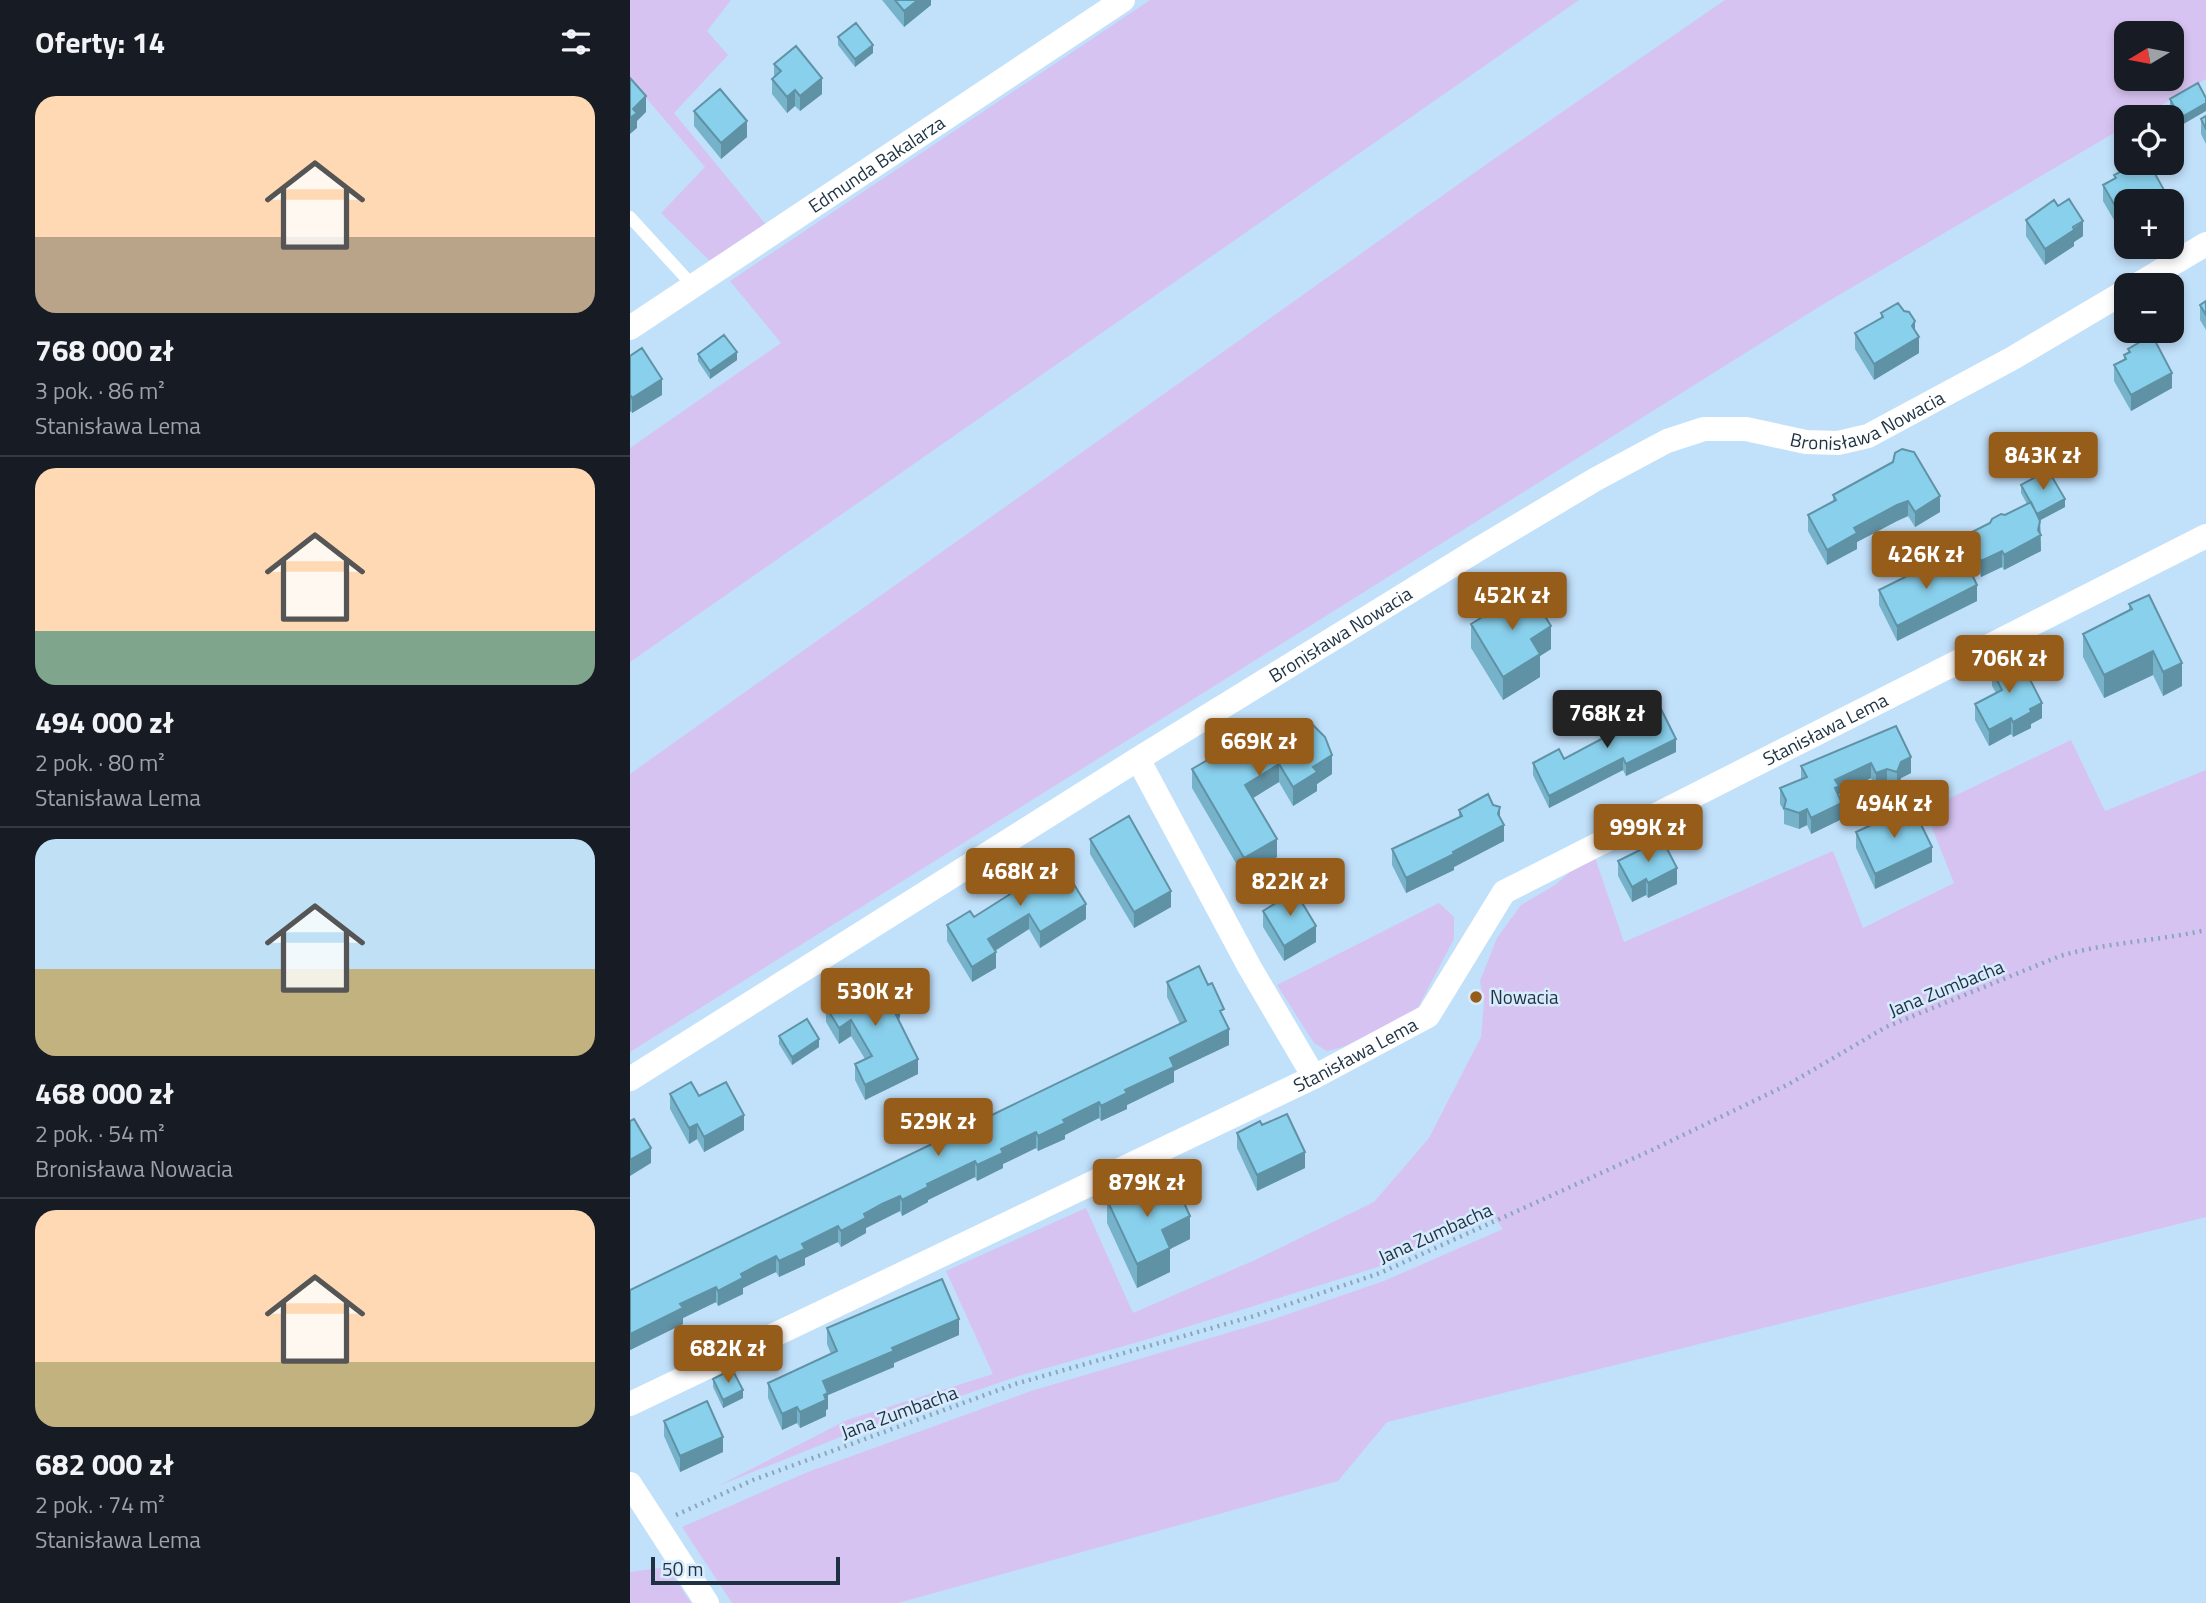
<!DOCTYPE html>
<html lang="pl">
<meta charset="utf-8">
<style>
body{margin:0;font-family:"Titillium Web",sans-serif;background:#242831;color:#f1f3f6;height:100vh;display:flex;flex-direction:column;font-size:26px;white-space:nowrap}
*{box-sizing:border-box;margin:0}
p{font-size:23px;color:#9ea1a6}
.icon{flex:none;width:38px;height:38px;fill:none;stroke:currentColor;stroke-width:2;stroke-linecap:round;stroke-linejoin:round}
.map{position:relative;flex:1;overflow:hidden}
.drawer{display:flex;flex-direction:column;background:#171b24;width:630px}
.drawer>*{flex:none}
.needle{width:46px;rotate:260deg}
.fabs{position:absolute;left:1484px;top:21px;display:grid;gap:14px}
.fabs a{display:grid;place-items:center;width:70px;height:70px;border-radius:14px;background:#171b24;box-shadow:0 4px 10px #0003;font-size:35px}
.scale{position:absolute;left:21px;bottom:18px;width:189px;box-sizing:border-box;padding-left:7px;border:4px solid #1e3243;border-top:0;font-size:19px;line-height:24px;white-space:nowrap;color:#1e3243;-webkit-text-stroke:5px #d7ebfd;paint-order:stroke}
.price{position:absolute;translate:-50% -60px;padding:0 16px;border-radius:7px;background:#965c19;color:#fff;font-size:23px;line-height:46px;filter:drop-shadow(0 2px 4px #0008)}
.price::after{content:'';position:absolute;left:50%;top:42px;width:21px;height:16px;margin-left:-10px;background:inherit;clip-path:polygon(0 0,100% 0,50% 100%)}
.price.selected{background:#222;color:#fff}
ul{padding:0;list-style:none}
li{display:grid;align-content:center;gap:14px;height:371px;padding:0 35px}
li+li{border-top:2px solid #363941}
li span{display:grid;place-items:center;height:217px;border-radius:21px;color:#555}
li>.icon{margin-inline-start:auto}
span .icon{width:126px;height:126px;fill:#fffc;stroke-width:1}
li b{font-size:30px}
h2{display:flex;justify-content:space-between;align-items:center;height:84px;padding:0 35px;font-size:30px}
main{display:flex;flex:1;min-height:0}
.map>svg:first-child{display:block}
.green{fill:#d7c3f1;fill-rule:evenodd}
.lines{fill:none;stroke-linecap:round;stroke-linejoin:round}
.path{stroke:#8aa6bd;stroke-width:4.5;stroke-dasharray:2 5;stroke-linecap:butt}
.service{stroke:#fff;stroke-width:12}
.minor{stroke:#fff;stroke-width:24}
.wall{fill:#76b3cb}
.shaded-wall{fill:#6092a5}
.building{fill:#89d0ec;stroke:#6092a5;stroke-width:2}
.poi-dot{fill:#965c19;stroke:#d7ebfd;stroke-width:2.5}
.labels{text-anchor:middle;stroke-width:5;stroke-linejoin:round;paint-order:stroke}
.street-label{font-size:19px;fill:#1e3243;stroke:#d7ebfd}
.poi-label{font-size:19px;fill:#1e3243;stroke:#d7ebfd;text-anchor:start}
</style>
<main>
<section class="drawer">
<h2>Oferty: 14<svg class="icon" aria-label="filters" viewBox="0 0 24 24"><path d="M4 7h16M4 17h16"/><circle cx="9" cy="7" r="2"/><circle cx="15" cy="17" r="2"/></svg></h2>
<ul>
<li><span style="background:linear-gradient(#ffd9b3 65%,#b9a48a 0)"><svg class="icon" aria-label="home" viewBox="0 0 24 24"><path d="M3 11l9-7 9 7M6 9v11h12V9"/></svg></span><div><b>768 000 zł</b><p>3 pok. · 86 m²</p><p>Stanisława Lema</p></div></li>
<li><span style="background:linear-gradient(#ffd9b3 75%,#7fa58c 0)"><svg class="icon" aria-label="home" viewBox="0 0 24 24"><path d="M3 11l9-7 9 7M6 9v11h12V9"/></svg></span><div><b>494 000 zł</b><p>2 pok. · 80 m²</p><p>Stanisława Lema</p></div></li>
<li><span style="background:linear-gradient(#bfe0f5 60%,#c2b280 0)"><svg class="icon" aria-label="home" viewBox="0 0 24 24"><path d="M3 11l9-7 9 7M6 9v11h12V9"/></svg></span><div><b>468 000 zł</b><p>2 pok. · 54 m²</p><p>Bronisława Nowacia</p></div></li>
<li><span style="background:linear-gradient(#ffd9b3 70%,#c2b280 0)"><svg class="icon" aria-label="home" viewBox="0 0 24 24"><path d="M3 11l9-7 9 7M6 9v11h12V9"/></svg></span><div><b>682 000 zł</b><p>2 pok. · 74 m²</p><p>Stanisława Lema</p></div></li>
</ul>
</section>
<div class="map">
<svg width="1576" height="1603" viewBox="0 0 1576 1603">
<rect width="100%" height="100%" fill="#c1e0fa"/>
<path class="green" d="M0,0h101l-24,31 21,24 -54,58 94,114 -56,36 -51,-50 44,-46 -75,-88z
M520,0h429l-949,662v-214l151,-105 -51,-62z
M1095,0h481v79l-65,38h-15v9l-304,179 -1192,747v-278l861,-613zM1496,33h46v46h-46z
M1441,740l34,71 101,-41v447l-819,205 -49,59 -440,122h-166l-50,-76 126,-55 223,-81 240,-71 113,-39 119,-52 -13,-18 -109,55 -236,74 -123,35 -184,63 -120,48 129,-66 146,-46 -47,-103 140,-63 47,105 122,-53 119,-58 55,-64 52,-101 3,-34 -4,-22 17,-43 24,-33 34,-20 38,-33 31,90 209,-91 30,77 91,-45 -29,-73z
M809,903l15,14v22l-38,72 -73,36 -16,4 -13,-8 -37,-58z
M37,1567l24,36h-61v-31z"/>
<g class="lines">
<path class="path" d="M46,1515l77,-35 262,-96 239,-68 126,-43 272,-123 137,-66 97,-57 174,-71c48,-14 98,-15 146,-26"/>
<path class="service" d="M0,217l64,70"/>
<g class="minor">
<path d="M1507,285l69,-41"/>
<path id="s1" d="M0,328l493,-328"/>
<path d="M508,759l112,209 64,109"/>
<path id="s2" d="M0,1079l508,-320 339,-209 119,-71 71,-38 37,-12h42l60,13 32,1 30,-7 145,-78 113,-67"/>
<path id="s3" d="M0,1404l684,-327 114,-61 76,-124 702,-356"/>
<path d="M0,1484l77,119"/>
</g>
</g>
<path class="wall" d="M252,0h49v5l-27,22z
M208,37l35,16 -18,14 -17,-22z
M144,64l48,30 -22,17 -5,-5 -8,7 -15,-19v-15l2,-2z
M1576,98l-26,28 -10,-19v-8z
M64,111l53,26 -26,22 -27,-33z
M1576,116v28l-5,-10v-15z
M1484,175l50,26h-38l-8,26 -15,-26v-16l11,-6z
M1396,220l57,16 -9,6v4l-29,19 -19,-29z
M1576,301v29l-6,-10v-15z
M1251,313l34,18 4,22 -45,27 -19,-31v-16l26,-14z
M1498,349l44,39 -41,23 -17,-30v-16l10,-5v-5l4,-2z
M68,354l39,6 -27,19 -12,-18z
M0,356l32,39 -30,18 -1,-2 -1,1z
M1263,462l47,50 -25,15 -7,-11 -11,5 -40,21v7l-30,16 -19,-34v-16l25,-14v-6z
M1391,485l44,22 -25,13 1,31 -37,19 -2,-3 -21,10 -13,-27v-16l59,-30 -6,-11z
M1304,575l43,26 -80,40 -18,-36v-15z
M1499,604l53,82 -19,10 -10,-21 -49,23 -21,-41v-23l46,-24z
M841,624l80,25 -11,7v21l-37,23 -32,-52z
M1362,670l50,48 -11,6v4l-18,9 -2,-3 -22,12 -14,-26v-16l21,-11 -4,-7z
M1266,726l15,47 -10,5 -4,10 -10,-4 -11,5 -5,-11 -32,16 3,25 -31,15 -4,-9 -8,4 -15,-5v-13l-4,-7v-16l21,-9v-13z
M978,728l68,24 -50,24 -3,-6 -74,38 -16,-33v-12l31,-4 44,-23z
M649,730l12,2 41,42 -15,10v7l-24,15 -14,-24 -26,16 24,59 -33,20 -52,-89v-19z
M829,810l41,8 4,23 -50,26v3l-48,23 -14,-28v-16l67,-32z
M1226,832l76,30 -57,27 -19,-41z
M460,839l81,68 -37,21 -44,-74z
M988,861l59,23 -29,14 -2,-3 -14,7 -14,-26z
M378,881l78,38 -46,29 -11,-19 -34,22 1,17 -24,14 -25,-41v-16l27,-8 34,-21z
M633,911l53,31 -32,19 -21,-34z
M537,982l57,38 5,25 -55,26v11l-47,23v4l-26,12 -2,-3 -18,8 -16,9v4l-27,12 -2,-3 -33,16v4l-26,13 -2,-4 -47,23v2l-26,14 -2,-5 -34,17v5l-25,14 -3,-5 -33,16v7l-26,12 -3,-5 -18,8 -15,8v6l-25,12 -2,-4 -33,16v6l-53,26v-60l550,-266 -13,-27z
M253,991l19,16 -3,13 19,54 -53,26 -10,-20v-16l10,-5 -14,-23 -12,8 -13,-22v-15z
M149,1036l40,11 -27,18 -13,-21z
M40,1094l29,2 45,34 -40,22 -7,-13 -8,5 -19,-35z
M632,1125l43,43 -48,23 -20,-43v-15z
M517,1199l43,40 -20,10v23l-33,16 -30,-65v-23z
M197,1328l132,7 -65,28v4l-66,28v14l-2,1v6l-26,12 -3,-5 -15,7 -14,-32v-15l63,-29 -4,-10z
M83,1379l30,19 -20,10 -10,-21z
M34,1421l59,31 -43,20 -16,-36z"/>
<path class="shaded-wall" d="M288,0h13v5l-27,22v-16z
M243,45v8l-18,14v-8z
M192,78v16l-22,17v-15z
M165,90v16l-8,7v-16z
M16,96v16l-9,9v7l-7,6v-16l3,-9z
M1576,103v8l-26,15v-8z
M117,121v16l-26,22v-16z
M1534,190v11h-21z
M1496,206v16l-8,5v-16z
M1453,221v15l-9,6v4l-29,19v-16z
M1285,321v16h4v16l-45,27v-16l38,-38z
M107,352v8l-27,19v-8z
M1542,373v15l-41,23v-16z
M32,379v16l-30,18v-15z
M0,396h1v15l-1,1z
M1310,496v16l-25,15v-15z
M1435,499v8l-28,15v-8z
M1278,501v15l-11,5 -40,21v7l-30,16v-15l27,-22 43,-23z
M1410,521l1,30 -37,19v-15l34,-25z
M1372,551v16l-21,10v-16z
M1347,585v16l-80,40v-15z
M921,626v23l-11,7v21l-37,23v-23l28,-38z
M1523,651v24l-49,23v-23z
M1552,663v23l-19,10v-24z
M1412,703v15l-11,6v4l-18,9v-15l17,-13z
M1381,718v16l-22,12v-16z
M1046,739v13l-50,24v-12z
M702,755v19l-15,10v7l-24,15v-19l20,-20z
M1281,757v16l-10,5 -4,10v-16l4,-10z
M993,758v12l-74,38v-12z
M1241,763v15l-32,16v8l-4,-14v-8z
M649,764v18l-34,21v-18z
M1257,769v15l-11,5v-16z
M1212,803v16l-31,15v-16z
M870,807v16l4,2v16l-50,26v3l-48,23v-15l47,-26 45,-38z
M1177,809v16l-8,4v-16z
M647,839v18l-33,20v-19z
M1302,847v15l-57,27v-15z
M1047,868v16l-29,14v-15z
M1016,879v16l-14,7v-15z
M541,891v16l-37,21v-16z
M456,904v15l-46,29v-16z
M399,914v15l-41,26v-16z
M686,926v16l-32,19v-15z
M366,952v16l-24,14v-15z
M272,991v16l-3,13 -6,-11z
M221,1020v16l-12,8v-16z
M599,1029v16l-55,26v11l-47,23v4l-26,12v-15l24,-16 45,-32z
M189,1039v8l-27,18v-8z
M288,1059v15l-53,26v-15z
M469,1102v16l-34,17v4l-27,12v-15l25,-16z
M114,1115v15l-40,22v-15z
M67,1124v15l-8,5v-16z
M406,1132v16l-33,16v4l-26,13v-16l24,-16z
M21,1148v15l-21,13v-16z
M675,1152v16l-48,23v-16z
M345,1161v16l-47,23v2l-26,14v-16l25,-16z
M270,1196v15l-34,17v5l-25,14v-16l23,-17z
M560,1216v23l-20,10v23l-33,16v-24l25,-34z
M208,1226v16l-33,16v7l-26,12v-16l23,-17z
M146,1256v16l-33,16v6l-25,12v-15l23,-17z
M86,1287v15l-33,16v6l-53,26v-16l50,-30z
M329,1319v16l-65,28v4l-66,28v14l-2,1v6l-26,12v-16l23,-31 69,-33z
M113,1390v8l-20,10v-8z
M167,1407v16l-15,7v-16z
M93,1437v15l-43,20v-16z"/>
<path class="building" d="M265,0h23l-14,11z
M226,23l17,22 -18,14 -17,-22z
M166,46l26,32 -22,18 -5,-6 -8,7 -15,-18 9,-8 -7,-7z
M0,78l16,18 -13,13 4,4 -7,5z
M1568,83l8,15v5l-26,15 -10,-19z
M90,89l27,32 -26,22 -27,-32z
M1576,116v13l-5,-10z
M1507,163h12l15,27 -21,11h-17v5l-8,5 -15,-26 13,-7 -2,-3z
M1439,199l14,22 -10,6 1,3 -29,19 -19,-29 28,-20 4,6z
M1576,301v14l-6,-10z
M1268,303l6,8 5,1 6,9 -3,5 7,11 -45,27 -19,-31 28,-16 -2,-4z
M94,335l13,17 -27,19 -12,-17z
M1522,335l20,38 -41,22 -17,-30 12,-6 -2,-4 6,-3 -2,-3z
M12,348l20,31 -30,19 -1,-2h-1v-40z
M1272,449l12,3 26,44 -25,16 -7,-11 -11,4 -43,23 3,5 -30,17 -19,-35 28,-15 -3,-5 60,-33 2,-9z
M1418,470l17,29 -28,15 -16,-29z
M1401,502l9,19 -2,9 3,5 -37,20 -2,-4 -21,10 -13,-27 22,-11 2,-4 9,-5 4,1z
M1335,560l12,25 -80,41 -18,-36 50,-25 5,10z
M898,589l23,37 -20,13 9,15 -37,23 -32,-53z
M1519,595l33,68 -19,9 -10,-21 -49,24 -21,-41 49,-25 -3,-5z
M1388,656l24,47 -12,6 1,3 -18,10 -2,-4 -22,12 -14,-26 27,-14 -10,-20z
M1028,703l18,36 -50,25 -3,-6 -74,38 -16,-33 26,-14 5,10 47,-25 -3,-6z
M679,721l16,16 7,18 -19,12 4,5 -24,15 -14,-23 -34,21 32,54 -33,19 -52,-89 33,-19 2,3 48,-30 4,7 8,-5 4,7z
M1266,726l15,31 -10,5 -4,10 -10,-3 -11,4 -5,-10 -36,17 4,6 -4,2 7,15 -31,15 -4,-9 -8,4 -15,-5 2,-8 -6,-12 27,-11 -6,-11z
M858,794l5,11 7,2 -2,7 6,11 -51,27 1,2 -48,24 -14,-29 70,-33 -3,-6z
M1282,806l20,41 -57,27 -19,-42z
M499,816l42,75 -37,21 -44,-73z
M1032,839l15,29 -29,15 -2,-4 -14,8 -14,-26z
M424,852l32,52 -46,28 -11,-18 -41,25 8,13 -24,15 -25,-42 23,-14 4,6 41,-26 -7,-10z
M665,891l21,35 -32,20 -21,-35z
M569,966l9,19 4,-2 12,26 -4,2 9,18 -59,29 4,9 -49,23 2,3 -26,13 -2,-4 -36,18 2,3 -27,13 -2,-4 -35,17 2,4 -26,12 -2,-4 -48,23 1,3 -26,13 -2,-4 -18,8 -18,10 2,4 -25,13 -3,-5 -36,18 3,5 -26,12 -3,-5 -18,9 -17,9 2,4 -25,13 -2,-4 -36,17 3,4 -53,26v-44l556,-269 -19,-39z
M244,976l9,15 5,-3 14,3 -3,14 -6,4 25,50 -53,26 -10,-21 17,-8 -21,-36 -12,8 -13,-21z
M177,1019l12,20 -27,18 -13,-21z
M61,1082l8,14 27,-14 18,33 -40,22 -7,-13 -8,4 -19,-34z
M657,1114l18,38 -48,23 -20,-42 23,-12 2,4z
M4,1119l17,29 -21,12v-39z
M510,1184l7,15 29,-14 14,31 -28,14 8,18 -33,16 -30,-64z
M312,1279l17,40 -67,29 2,3 -71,30 5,12 -4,2 2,5 -26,12 -3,-5 -15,7 -14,-31 69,-32 -10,-23z
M102,1369l11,21 -20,10 -10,-21z
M77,1401l16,36 -43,19 -16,-35z"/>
<circle class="poi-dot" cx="846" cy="997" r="7"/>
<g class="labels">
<g class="street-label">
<text dy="7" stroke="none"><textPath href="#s1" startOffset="296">Edmunda Bakalarza</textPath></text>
<text dy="7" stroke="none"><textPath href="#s2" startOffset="1426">Bronisława Nowacia</textPath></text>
<text dy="7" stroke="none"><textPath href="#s2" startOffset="838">Bronisława Nowacia</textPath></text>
<text dy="7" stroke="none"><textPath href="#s3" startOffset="1393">Stanisława Lema</textPath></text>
<text transform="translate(1316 988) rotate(-22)" y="7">Jana Zumbacha</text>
<text dy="7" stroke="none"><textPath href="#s3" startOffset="805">Stanisława Lema</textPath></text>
<text transform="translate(805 1233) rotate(-24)" y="7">Jana Zumbacha</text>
<text transform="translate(269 1412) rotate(-20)" y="7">Jana Zumbacha</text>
</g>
<g class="poi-label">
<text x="860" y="1004">Nowacia</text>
</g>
</g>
</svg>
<div class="fabs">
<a><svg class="needle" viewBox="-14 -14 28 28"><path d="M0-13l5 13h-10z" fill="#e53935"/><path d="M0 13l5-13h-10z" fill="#9ea1a6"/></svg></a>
<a><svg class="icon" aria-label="locate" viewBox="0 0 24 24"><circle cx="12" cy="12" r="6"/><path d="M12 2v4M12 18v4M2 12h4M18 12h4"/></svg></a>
<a>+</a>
<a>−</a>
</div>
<div class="scale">50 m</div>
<b class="price" style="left:1413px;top:492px">843K zł</b>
<b class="price" style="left:1296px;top:591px">426K zł</b>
<b class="price" style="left:882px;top:632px">452K zł</b>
<b class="price" style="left:1379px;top:695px">706K zł</b>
<b class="price selected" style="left:977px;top:750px">768K zł</b>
<b class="price" style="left:629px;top:778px">669K zł</b>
<b class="price" style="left:1264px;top:840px">494K zł</b>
<b class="price" style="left:1018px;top:864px">999K zł</b>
<b class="price" style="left:390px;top:908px">468K zł</b>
<b class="price" style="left:660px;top:918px">822K zł</b>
<b class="price" style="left:245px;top:1028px">530K zł</b>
<b class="price" style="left:308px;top:1158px">529K zł</b>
<b class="price" style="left:517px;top:1219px">879K zł</b>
<b class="price" style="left:98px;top:1385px">682K zł</b>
</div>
</main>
